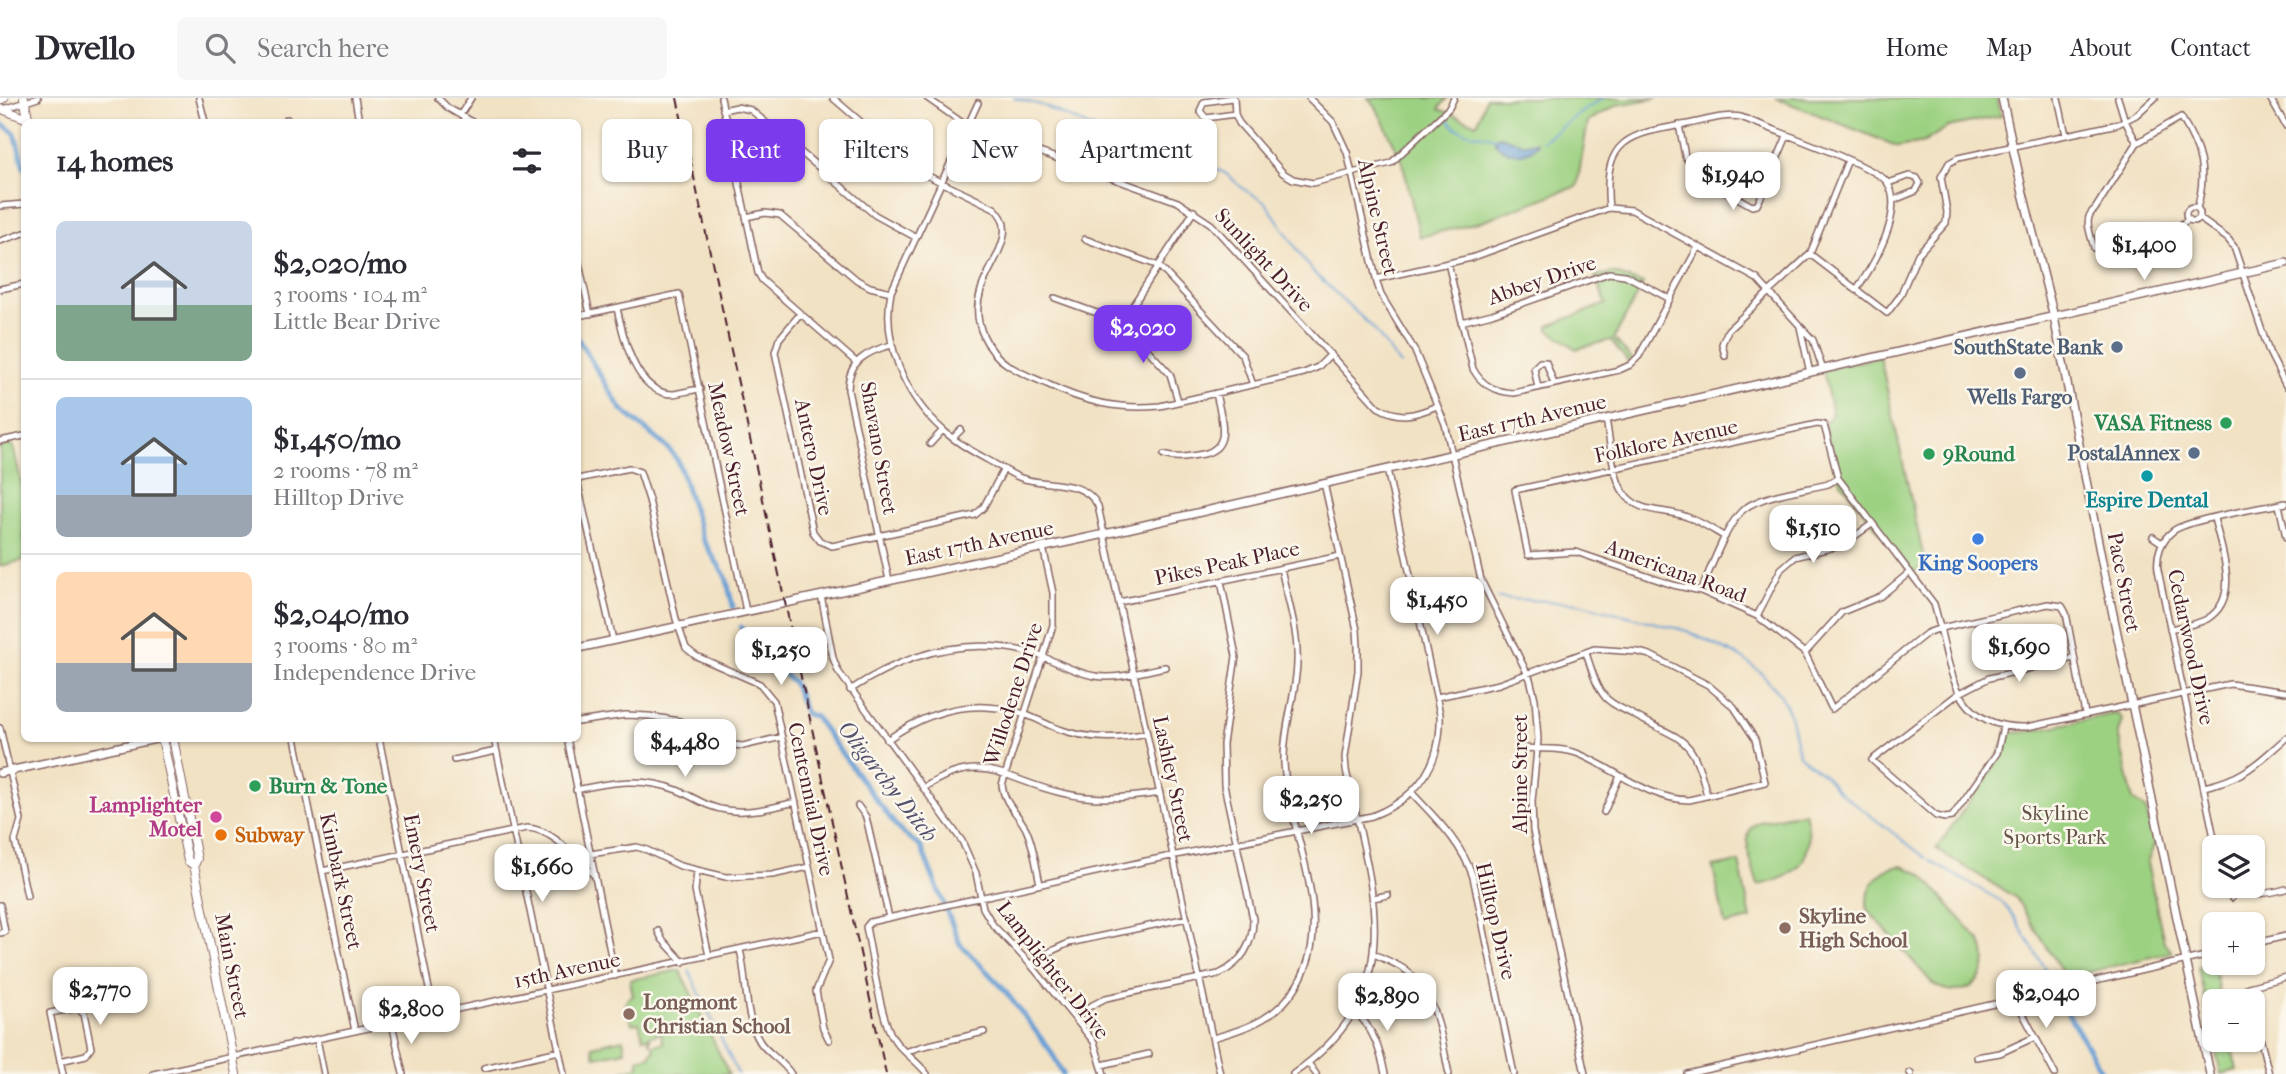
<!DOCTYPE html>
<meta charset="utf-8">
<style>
body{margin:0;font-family:"IM FELL French Canon",serif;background:#f7f7f7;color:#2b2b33;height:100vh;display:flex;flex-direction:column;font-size:26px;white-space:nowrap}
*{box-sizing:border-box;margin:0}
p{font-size:23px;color:#7c7c81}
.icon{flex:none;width:38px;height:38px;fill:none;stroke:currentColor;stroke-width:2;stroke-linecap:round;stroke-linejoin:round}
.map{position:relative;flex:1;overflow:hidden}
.sheet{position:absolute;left:21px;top:21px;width:560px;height:623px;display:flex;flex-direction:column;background:#fff;border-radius:10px;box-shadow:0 2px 5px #0004}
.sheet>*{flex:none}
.guide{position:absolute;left:602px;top:21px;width:665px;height:63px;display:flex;gap:14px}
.buttons{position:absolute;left:2202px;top:737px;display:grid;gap:14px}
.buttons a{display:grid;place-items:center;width:63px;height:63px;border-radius:10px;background:#fff;box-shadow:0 2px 5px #0004;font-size:35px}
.price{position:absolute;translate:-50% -60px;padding:0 16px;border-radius:14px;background:#fff;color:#222;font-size:23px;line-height:46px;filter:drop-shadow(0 2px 4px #0008)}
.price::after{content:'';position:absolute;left:50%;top:42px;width:21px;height:16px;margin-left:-10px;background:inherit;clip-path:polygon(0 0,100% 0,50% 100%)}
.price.on{background:#7c3aed;color:#fff}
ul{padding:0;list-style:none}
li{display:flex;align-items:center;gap:21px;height:175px;padding:0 35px}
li+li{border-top:2px solid #e1e1e2}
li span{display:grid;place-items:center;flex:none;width:196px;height:140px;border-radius:10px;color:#555}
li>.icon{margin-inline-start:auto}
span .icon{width:84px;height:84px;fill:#fffc;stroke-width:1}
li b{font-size:30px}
h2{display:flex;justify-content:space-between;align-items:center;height:84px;padding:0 35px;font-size:30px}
.pill{padding:0 24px;border-radius:10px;background:#fff;box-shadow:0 2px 5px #0004;font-size:24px;line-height:63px}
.pill.on{background:#7c3aed;color:#fff}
header{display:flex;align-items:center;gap:42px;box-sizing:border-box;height:98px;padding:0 35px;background:#fff;border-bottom:2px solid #e1e1e2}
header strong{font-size:33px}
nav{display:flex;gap:38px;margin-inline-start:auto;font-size:24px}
.search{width:490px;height:63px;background:#f7f7f7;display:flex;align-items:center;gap:18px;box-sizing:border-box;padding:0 24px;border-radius:10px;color:#7c7c81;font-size:26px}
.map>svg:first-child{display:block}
.green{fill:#9dd182;stroke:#747856;stroke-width:2}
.water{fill:#659ed4;stroke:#585e80;stroke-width:2}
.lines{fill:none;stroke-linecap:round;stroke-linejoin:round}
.stream{stroke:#659ed4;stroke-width:2}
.canal{stroke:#659ed4;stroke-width:5}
.minor-casing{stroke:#856361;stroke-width:8}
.major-casing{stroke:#856361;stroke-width:10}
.highway-casing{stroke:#856361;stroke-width:10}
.minor{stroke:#fff;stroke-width:5}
.major{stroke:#fff;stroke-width:7}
.highway{stroke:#fff;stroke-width:8}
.rail{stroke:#4a1f2b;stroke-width:2;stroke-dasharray:10 5;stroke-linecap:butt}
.service-dot{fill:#5c6f8a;stroke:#fbf7ec;stroke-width:2.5}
.leisure-dot{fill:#2e9e5b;stroke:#fbf7ec;stroke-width:2.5}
.culture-dot{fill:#0f9aa8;stroke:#fbf7ec;stroke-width:2.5}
.shop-dot{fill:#3f7fe0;stroke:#fbf7ec;stroke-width:2.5}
.hotel-dot{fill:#d1479c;stroke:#fbf7ec;stroke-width:2.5}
.food-dot{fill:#e8710a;stroke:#fbf7ec;stroke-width:2.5}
.education-dot{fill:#8d6e63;stroke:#fbf7ec;stroke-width:2.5}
.labels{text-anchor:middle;stroke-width:5;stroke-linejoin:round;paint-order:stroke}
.street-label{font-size:21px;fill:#4a1f2b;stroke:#fbf7ec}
.service-label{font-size:21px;font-weight:bold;fill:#4e5e75;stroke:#fbf7ec;text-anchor:end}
.leisure-label{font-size:21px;font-weight:bold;fill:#27864d;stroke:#fbf7ec;text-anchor:start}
.culture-label{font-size:21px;font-weight:bold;fill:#0d838f;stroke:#fbf7ec}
.shop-label{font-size:21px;font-weight:bold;fill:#366cbe;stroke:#fbf7ec}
.hotel-label{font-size:21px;font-weight:bold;fill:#b23c85;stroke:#fbf7ec;text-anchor:end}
.park-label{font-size:21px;fill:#635445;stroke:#fbf7ec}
.food-label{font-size:21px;font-weight:bold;fill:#c56008;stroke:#fbf7ec;text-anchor:start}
.education-label{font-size:21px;font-weight:bold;fill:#785e54;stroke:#fbf7ec;text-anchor:start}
.water-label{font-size:23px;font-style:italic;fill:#55526f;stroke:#fbf7ec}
</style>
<header>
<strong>Dwello</strong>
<div class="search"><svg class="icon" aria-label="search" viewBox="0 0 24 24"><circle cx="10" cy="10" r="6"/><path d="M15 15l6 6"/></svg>Search here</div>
<nav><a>Home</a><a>Map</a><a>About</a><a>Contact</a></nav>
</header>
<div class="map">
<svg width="2286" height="976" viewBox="0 0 2286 976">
<rect width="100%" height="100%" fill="#fbf7ec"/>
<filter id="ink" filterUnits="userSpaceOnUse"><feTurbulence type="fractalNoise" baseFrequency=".0143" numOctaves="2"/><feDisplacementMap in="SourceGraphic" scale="14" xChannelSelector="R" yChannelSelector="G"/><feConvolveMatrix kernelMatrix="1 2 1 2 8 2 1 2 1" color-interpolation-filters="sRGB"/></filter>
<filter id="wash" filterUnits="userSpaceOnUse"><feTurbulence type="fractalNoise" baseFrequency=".00686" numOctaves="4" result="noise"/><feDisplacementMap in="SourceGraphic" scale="28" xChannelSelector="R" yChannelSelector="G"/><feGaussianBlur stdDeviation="1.57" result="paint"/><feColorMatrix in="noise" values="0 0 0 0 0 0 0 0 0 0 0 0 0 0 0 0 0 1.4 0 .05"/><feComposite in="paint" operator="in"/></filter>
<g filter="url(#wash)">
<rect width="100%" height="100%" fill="#f2e2c4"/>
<path class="green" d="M1368,0h79l-8,11 38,15 9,-26h171l-40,7 -29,16 -11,65 -98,36 -59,15 -18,-77 -27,-55z
M1776,0h221l4,18 -53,11 -24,15 -25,5z
M1613,175l30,11 -29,54 20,24 -4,3 -19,-25 -35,9 -28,-20v-3l58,-22 -11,-28z
M1880,259l46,211 -16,4 -72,-94 -14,-53 8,-11 -9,-44z
M10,347l3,1 11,49v65l-24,6v-119z
M2113,616l6,1 3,5 -4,13 15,67 13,10 8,35 -7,18 17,79 8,10 -100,24 -9,-3 -47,-75 -80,-49 61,-87 10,-29 19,-1z
M1805,714c11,43 -3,65 -47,73 -5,-18 -22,-55 2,-63z
M1739,764l12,57 -26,6 -12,-58z
M1902,768l20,8 59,68c15,36 -17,63 -49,41l-66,-75c2,-23 12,-40 36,-42z
M2212,862l9,41h-7v39h16l7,30 -16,4 -23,-106 5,-6z
M680,872l49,104h-105v-4l15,-3 -1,-8 13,-3v-4l3,-1 -1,-6 10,-2 -2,-10 -11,3v8l-2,-7 -5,1 -4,-15 -7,1 -7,-20 4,-7 4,-1 -3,-16z
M623,941l2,12 -30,6 -3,-11z"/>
<path class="water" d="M1500,38l24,8 12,-2 1,3c-13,12 -30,11 -42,-2v-5z"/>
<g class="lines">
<path class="stream" d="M1014,0l30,8 64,29 81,23 36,15 20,17 21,13 45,67 62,58 27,37
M1449,23c13,16 29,11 46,17
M1542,43c21,-14 39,-31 62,-43
M1497,500l81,5 109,28 55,27 17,13 21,23 10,20 9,41 26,21 12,14 89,68
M1930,763l71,40 13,16 38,63
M689,873l49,103"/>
<path class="canal" d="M0,25l15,10 9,35
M578,241l43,70 48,40 9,12 25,79 23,37 7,30
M741,529l7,16 45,39 13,32 9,2 13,19 71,95 22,17 39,97 42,43 48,63 13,24
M2059,900l44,76"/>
</g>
</g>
<g filter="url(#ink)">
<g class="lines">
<defs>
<path id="minor" d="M199,0l6,24
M355,0l4,24
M438,0l10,10 24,14
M721,0l37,175 4,7 94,82
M833,0l85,73 76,37c27,23 -6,57 -13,82 -5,16 -4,33 3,47 5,11 13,21 24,28 12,8 26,13 39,19 37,18 71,26 113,22l144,-33 14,-6 13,-13
M927,0l40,28 211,76 33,22 167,183c22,13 37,8 59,-1
M1232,0l-28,4 -4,9 6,7 29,-4
M1234,0l1,16 4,9 44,50 10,6 20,4 78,-20 58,-55 5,-10
M1309,0l24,24 14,30 30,131 4,12 33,54 31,75 36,156 49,99 5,20 3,40 -6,62 1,30 52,243
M2058,0l8,37
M2118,0l7,23 12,22
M2270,0l16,28
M978,5l-87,189c-10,51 15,106 53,139 13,12 29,21 44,29 11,6 22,14 33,18 26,9 63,0 77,28l122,568
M3,11l35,-11
M723,12l14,-3 14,3 124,105 40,22
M460,17l11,-17
M287,24v-3
M1679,27l6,31 10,18 57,32 5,-1 3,-6 27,-63
M1888,85l21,-7 8,2 3,5 -4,8 -22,9
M0,108l24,-2
M2186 116a7 7 0 1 1 14 0a7 7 0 1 1-14 0Z
M1609,110c-7,-70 20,-74 79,-84 17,-3 36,-10 53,-7 26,11 135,49 146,65 19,28 -14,85 -31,108
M746,119l19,-4 15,2 77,65 13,7 21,5
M2199,120l29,21 6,8 35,105 17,34
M2189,121l-13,9 -82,20c-3,-14 -12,-30 1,-39l42,-66 44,-26c19,31 27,55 16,91
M1085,141l74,27 84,90 10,29
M0,143l24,-8
M1810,156l77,59 13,-17 18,-42 28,-31 1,-11 -6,-35 8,-14 9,-5 160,-34 18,-9 19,-17
M578,161l12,55
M1448,165l25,106c9,17 23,23 41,24l105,-23 11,-5 9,-9 59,-109
M1376,181l95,-21 138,-50 23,2 125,69 56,61 10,30
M0,191l24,-5
M1055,200l67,24 48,52 8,27
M617,210c6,28 18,86 56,86 8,-1 18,-4 27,-5
M800,216l-21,25 -4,13 38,180 7,9 12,5 143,-31 8,-7 21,-39
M578,218l101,-22 67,317
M1122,224l72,-111
M1461,224l31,-8 117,-41 16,2 45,24
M1800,229l10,46
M1725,258l-3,-12 6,-14 82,-76 38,-94
M1538,290l-4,-20 6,-6h6l8,22
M1606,321c4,21 6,57 18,74 16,22 40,15 63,24 13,4 26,13 38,20
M953,340l8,-8
M0,343l24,-5
M930,346l13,-14
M1164,357c12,4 21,2 33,0 38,-4 24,-36 19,-62
M578,381l51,-11 11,4 9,28 27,119 10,29 10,8 64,28 14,17 55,259 -13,31 7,37 6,12
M578,387l35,155
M2279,407l7,32
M2153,439l9,6
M889,482l-41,-190c0,-29 18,-38 43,-45
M1701,493c9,-21 26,-68 43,-82 19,-15 61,-19 84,-25l10,-6
M821,497l12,63 5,13 124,170 14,32 7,35 10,17 38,40 63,77 10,32
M1119,504l221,-46
M1757,518l24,-47 14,-12 47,-12 30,-21
M2170,531c12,-3 26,-4 37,-10 35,-21 14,-70 7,-101
M1586,555c5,14 9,32 19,44 7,8 18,12 27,17 50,28 61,19 75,82
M1805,555l37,-41 39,-16 29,-24
M850,592c56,-37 119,-55 185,-36 20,6 39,19 60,22 23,4 48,-5 70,-9
M1437,599l62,-13 95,-35 44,3 12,3 58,30 26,22 21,32 10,43 -76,18c-41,-1 -74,-31 -110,-46 -18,-7 -41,-5 -60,-6
M2085,616l-19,-101 -4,-7 -14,-2 -107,24 -14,5 -95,76 -27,-56 -48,-37 -56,-25 -28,-6 -97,-33 -48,3 -13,-65 302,-66 7,1 14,53 96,126c17,57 14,126 93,123l203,-43 56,8
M578,624l47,-7 24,1 30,5 23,8 32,16 9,1 39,-9
M2003,629l-6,26 -45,64 -7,1 -9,-2 -64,-56 86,-66 31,-16 85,-20
M0,630l21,92 -6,21 12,55
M295,640l60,293
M379,640l55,276
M494,640l70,336
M567,640l48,238
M887,642c40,-29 85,-42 134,-27 12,4 23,10 35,15 29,11 60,12 91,5
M454,662l42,-9
M2204,689c41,-9 52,-23 82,-49
M923,690c61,-39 80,-8 139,5 33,8 65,5 98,0
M576,692c35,-8 67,-13 101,0 17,7 31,18 49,20 24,4 47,-3 70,-8
M1412,695c25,27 49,49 61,84l41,197
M858,708l8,11 23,101
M1604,714l16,-36
M2216,749l-58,-277c-2,-15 3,-30 15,-39 16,-12 89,-23 113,-28
M590,756l47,-7 10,3 33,16 46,11 46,-2 37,-8
M322,773l205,-43c27,1 49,31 68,48
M697,773l-2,20 14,65
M1040,786c-4,-18 -6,-38 -14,-55 -8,-16 -22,-25 -24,-44l51,-160v-32l-10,-46
M2235,788c17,11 32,8 51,3
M1373,800l15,-3
M2232,800l6,-10
M0,807l5,27 -5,1
M658,833l4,8 21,23
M2252,846l34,-8
M740,852c8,30 3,65 20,92 7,11 23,19 31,32
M1374,856c10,5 21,9 30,15 34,23 37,69 45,105
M1031,867l14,-11 24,-11 118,-25
M2015,901l40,75
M2251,903l-3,-14 38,-10
M2252,907l17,69
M1354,912c19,18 26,39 31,64
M1076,920l9,-9 21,-11 113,-24c23,-11 34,-29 34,-55l-29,-134 -1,-41 13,-88 -15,-75
M392,925l11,51
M1213,940c36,-10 67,-21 86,-56 38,-67 -11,-148 -15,-219 -1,-34 12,-67 13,-100 2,-32 -10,-64 -16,-95
M317,941l7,35
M905,954l15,-5 64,-15
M1976,959l24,-4 35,-16
M60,963l26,-6 5,-7 -7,-35 -7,-5 -27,5 13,61
M1308,965l8,11
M1102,967l47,-11
M484,970l75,-17
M1910,975l1,1
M153,976l670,-143
M927,976c-10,-14 -25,-21 -34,-36 -13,-20 -21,-84 -27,-111l4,-5 276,-61 226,-45c46,-18 70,-52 68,-102l-53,-245
M1293,976c120,-83 79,-185 53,-304l-1,-13 13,-86v-24l-1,-17 -33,-147
M1687,976l527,-120"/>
<path id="major" d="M2002,0l20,91 32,128 49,250 107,507
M578,550l527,-114 1181,-271
M0,675l160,-35"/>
<path id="highway" d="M24,0l5,24
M0,2l4,-2
M2,11l26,10
M162,640l26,123 6,4
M173,640l24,121 -3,6 42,209"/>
</defs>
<use href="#minor" class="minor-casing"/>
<use href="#major" class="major-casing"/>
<use href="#highway" class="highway-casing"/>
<use href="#minor" class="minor"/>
<use href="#major" class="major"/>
<use href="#highway" class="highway"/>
<path class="rail" d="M677,0l209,976"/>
</g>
</g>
<g class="service-dot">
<circle cx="2117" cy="249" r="7"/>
<circle cx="2020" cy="275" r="7"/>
<circle cx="2194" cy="355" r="7"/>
</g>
<g class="leisure-dot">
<circle cx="2226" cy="325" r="7"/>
<circle cx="1929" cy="356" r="7"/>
<circle cx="255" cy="688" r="7"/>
</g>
<circle class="culture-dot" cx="2147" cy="378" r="7"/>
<circle class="shop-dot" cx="1978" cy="441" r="7"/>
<circle class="hotel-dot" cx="216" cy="719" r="7"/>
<circle class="food-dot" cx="221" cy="737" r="7"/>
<g class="education-dot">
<circle cx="1785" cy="830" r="7"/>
<circle cx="629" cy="916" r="7"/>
</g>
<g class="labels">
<g class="street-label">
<text transform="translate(1378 119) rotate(77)" y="7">Alpine Street</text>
<text transform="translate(1264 162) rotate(47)" y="7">Sunlight Drive</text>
<text transform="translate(1542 182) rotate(-19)" y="7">Abbey Drive</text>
<text transform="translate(1532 320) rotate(-13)" y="7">East 17th Avenue</text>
<text transform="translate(1666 343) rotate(-12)" y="7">Folklore Avenue</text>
<text transform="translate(879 350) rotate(80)" y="7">Shavano Street</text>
<text transform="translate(729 351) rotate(78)" y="7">Meadow Street</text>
<text transform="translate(814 359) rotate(78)" y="7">Antero Drive</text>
<text transform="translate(979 445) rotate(-12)" y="7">East 17th Avenue</text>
<text transform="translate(1227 465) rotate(-12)" y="7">Pikes Peak Place</text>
<text transform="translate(1676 473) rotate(20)" y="7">Americana Road</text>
<text transform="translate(2124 484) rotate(79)" y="7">Pace Street</text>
<text transform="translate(2191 549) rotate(78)" y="7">Cedarwood Drive</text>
<text transform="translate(1013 596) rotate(-72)" y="7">Willodene Drive</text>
<text transform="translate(1520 676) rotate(-90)" y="7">Alpine Street</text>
<text transform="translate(1173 681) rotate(78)" y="7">Lashley Street</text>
<text transform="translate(811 701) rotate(78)" y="7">Centennial Drive</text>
<text transform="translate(422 775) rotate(79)" y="7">Emery Street</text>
<text transform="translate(341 783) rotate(78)" y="7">Kimbark Street</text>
<text transform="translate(1496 823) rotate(77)" y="7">Hilltop Drive</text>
<text transform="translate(232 868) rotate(79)" y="7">Main Street</text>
<text transform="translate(567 872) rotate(-12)" y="7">15th Avenue</text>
<text transform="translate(1053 872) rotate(52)" y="7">Lamplighter Drive</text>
</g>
<g class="service-label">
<text x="2103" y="256">SouthState Bank</text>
<text x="2020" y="306" text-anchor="middle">Wells Fargo</text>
<text x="2180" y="362">PostalAnnex</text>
</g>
<g class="leisure-label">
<text x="2212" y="332" text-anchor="end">VASA Fitness</text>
<text x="1943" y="363">9Round</text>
<text x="269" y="695">Burn &amp; Tone</text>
</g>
<g class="culture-label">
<text x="2147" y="409">Espire Dental</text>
</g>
<g class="shop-label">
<text x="1978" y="472">King Soopers</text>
</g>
<g class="hotel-label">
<text x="202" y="714">Lamplighter<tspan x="202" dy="24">Motel</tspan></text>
</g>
<g class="park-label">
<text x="2055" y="722">Skyline<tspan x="2055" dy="24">Sports Park</tspan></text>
</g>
<g class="food-label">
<text x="235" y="744">Subway</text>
</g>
<g class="education-label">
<text x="1799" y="825">Skyline<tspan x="1799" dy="24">High School</tspan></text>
<text x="643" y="911">Longmont<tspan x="643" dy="24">Christian School</tspan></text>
</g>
<g class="water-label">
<text transform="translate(888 683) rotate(52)" y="8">Oligarchy Ditch</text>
</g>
</g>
</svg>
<div class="buttons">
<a><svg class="icon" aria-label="layers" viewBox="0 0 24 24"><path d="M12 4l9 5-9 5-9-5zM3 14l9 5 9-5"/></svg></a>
<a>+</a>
<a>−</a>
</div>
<b class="price" style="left:1733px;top:114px">$1,940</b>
<b class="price" style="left:2144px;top:184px">$1,400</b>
<b class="price on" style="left:1143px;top:267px">$2,020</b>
<b class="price" style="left:1813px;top:467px">$1,510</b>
<b class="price" style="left:1437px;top:539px">$1,450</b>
<b class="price" style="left:2019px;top:586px">$1,690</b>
<b class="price" style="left:781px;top:589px">$1,250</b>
<b class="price" style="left:685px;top:681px">$4,480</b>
<b class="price" style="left:1311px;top:738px">$2,250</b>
<b class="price" style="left:542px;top:806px">$1,660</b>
<b class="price" style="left:100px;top:929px">$2,770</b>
<b class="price" style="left:2046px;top:932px">$2,040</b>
<b class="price" style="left:1387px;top:935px">$2,890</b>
<b class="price" style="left:411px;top:948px">$2,800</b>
<div class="guide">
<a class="pill">Buy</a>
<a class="pill on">Rent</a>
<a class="pill">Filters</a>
<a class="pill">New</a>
<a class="pill">Apartment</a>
</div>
<section class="sheet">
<h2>14 homes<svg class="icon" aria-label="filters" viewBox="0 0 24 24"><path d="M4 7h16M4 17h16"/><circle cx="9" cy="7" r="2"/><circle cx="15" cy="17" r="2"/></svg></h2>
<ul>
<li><span style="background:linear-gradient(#c9d6e8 60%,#7fa58c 0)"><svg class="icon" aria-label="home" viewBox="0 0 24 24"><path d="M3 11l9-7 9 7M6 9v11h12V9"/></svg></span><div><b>$2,020/mo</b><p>3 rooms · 104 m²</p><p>Little Bear Drive</p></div></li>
<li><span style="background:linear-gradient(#a9c7e8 70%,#9aa5b1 0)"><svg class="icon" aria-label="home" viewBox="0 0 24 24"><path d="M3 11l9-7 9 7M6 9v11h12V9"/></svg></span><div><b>$1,450/mo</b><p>2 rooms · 78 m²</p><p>Hilltop Drive</p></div></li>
<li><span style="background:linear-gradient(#ffd9b3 65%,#9aa5b1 0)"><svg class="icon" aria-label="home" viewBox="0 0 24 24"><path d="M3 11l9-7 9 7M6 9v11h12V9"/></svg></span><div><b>$2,040/mo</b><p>3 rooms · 80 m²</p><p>Independence Drive</p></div></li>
</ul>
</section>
</div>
